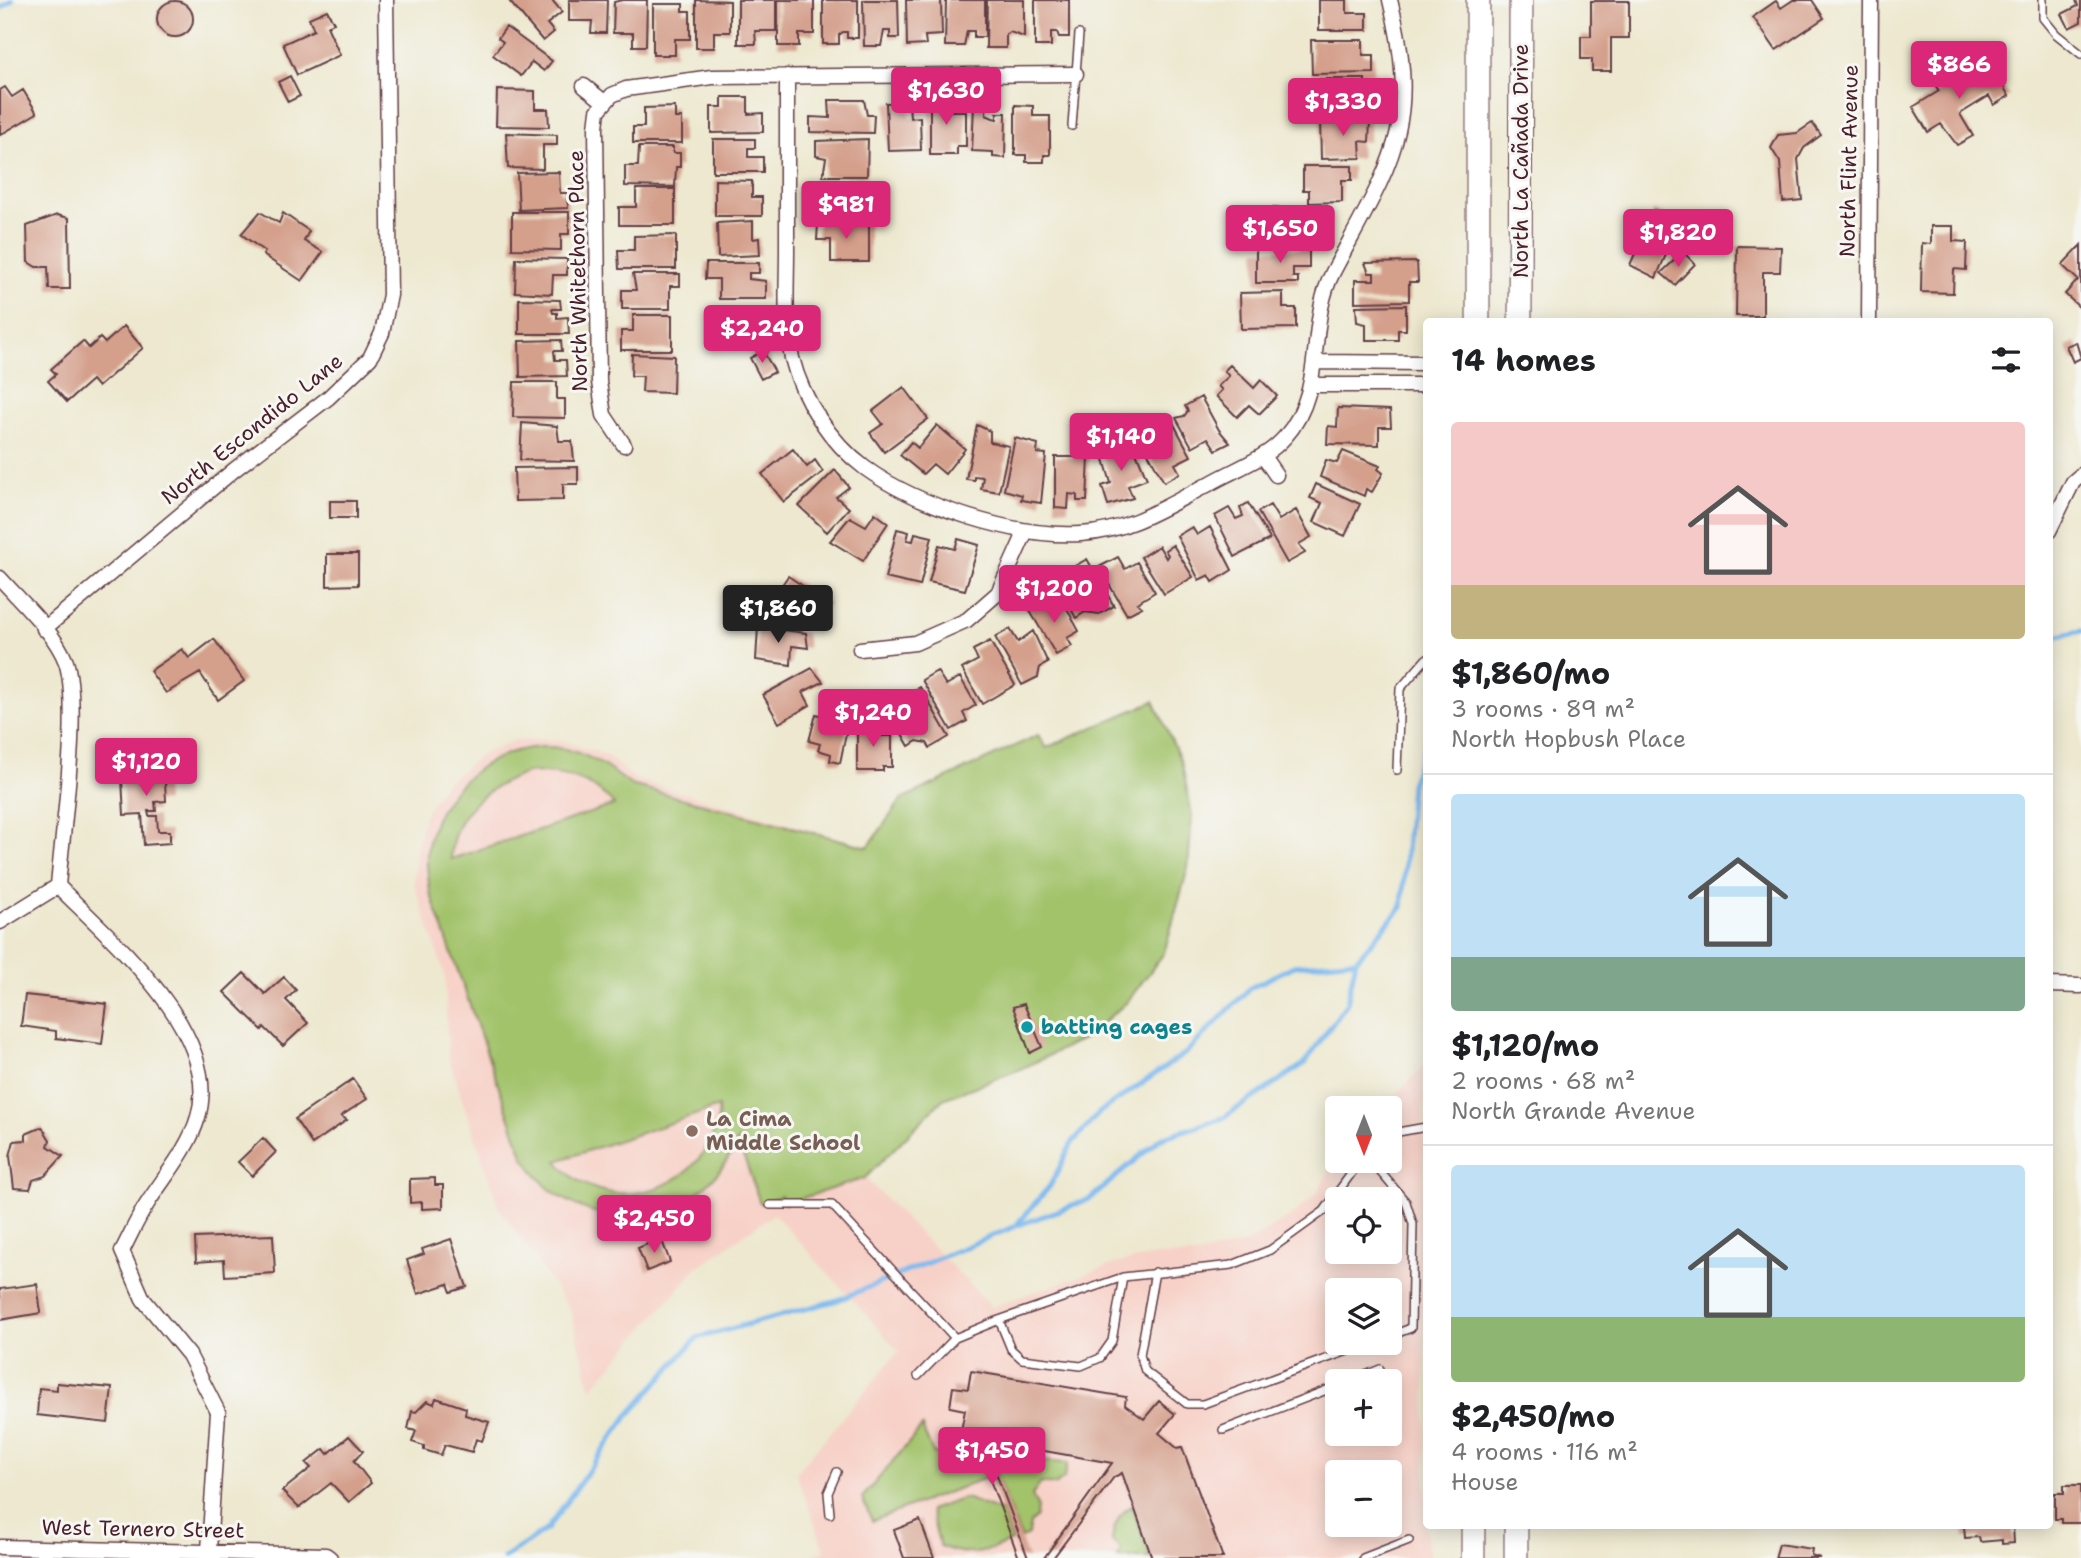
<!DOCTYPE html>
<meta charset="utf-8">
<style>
body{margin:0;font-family:"Shantell Sans",sans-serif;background:#f6f6f6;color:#202124;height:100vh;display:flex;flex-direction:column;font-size:26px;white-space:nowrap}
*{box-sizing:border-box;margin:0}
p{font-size:23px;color:#757577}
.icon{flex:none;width:38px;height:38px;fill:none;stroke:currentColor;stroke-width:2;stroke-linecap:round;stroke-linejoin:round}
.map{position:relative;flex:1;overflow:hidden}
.drawer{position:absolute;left:1423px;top:318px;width:630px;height:1211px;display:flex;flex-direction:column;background:#fff;border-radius:7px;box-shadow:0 4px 18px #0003}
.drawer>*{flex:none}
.needle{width:46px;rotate:180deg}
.controls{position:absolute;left:1325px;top:1096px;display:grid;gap:14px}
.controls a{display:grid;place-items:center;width:77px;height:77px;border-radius:7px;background:#fff;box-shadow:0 4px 18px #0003;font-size:35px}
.price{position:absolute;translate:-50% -60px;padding:0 16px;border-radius:7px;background:#db2777;color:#fff;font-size:23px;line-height:46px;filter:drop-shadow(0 2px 4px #0008)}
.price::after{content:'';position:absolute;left:50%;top:42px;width:21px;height:16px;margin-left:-10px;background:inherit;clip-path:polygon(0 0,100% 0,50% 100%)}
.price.current{background:#222;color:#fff}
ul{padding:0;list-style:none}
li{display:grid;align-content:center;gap:14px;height:371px;padding:0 28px}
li+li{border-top:2px solid #e0e0e0}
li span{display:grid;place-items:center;height:217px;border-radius:7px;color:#555}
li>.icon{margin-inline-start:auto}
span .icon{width:126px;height:126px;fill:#fffc;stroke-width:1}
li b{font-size:30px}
h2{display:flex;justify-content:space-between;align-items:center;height:84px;padding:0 28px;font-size:30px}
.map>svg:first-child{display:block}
.built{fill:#f7d1c7;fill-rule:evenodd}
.green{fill:#a2c36b;stroke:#76714b;stroke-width:2;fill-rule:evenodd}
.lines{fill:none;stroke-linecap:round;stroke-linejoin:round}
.stream{stroke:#7db9ef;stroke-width:5}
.building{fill:#d49f8b}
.service-casing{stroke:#623d44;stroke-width:10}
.minor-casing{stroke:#623d44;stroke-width:17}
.primary-casing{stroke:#623d44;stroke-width:25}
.service{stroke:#fff;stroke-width:7}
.minor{stroke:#fff;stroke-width:14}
.primary{stroke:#fff;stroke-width:23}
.culture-dot{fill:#0f9aa8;stroke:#f6f6f2;stroke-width:2.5}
.education-dot{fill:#8d6e63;stroke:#f6f6f2;stroke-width:2.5}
.labels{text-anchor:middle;stroke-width:6;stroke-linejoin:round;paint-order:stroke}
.street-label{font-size:21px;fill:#4a1f2b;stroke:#f6f6f2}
.culture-label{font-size:21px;font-weight:bold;fill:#0d838f;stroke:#f6f6f2;text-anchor:start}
.education-label{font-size:21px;font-weight:bold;fill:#785e54;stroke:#f6f6f2;text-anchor:start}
</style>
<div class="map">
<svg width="2081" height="1558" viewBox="0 0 2081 1558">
<rect width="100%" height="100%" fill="#f6f6f2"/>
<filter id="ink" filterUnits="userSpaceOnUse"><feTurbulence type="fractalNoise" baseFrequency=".0143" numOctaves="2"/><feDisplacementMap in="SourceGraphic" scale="14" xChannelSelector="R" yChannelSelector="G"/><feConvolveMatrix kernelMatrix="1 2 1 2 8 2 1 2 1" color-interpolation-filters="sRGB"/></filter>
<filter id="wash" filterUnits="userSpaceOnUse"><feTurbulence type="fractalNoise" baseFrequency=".00686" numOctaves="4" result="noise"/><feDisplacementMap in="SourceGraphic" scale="28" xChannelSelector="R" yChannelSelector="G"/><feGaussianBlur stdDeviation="1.57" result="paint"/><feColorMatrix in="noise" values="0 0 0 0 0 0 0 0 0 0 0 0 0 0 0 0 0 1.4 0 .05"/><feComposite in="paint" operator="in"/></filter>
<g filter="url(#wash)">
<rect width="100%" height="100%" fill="#ede8cf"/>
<path class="built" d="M1154,701l28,63 10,52 -4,51 -24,86 -37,49 -42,36 -62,30 -80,31 -78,79 127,129 122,-43 37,-8 45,-1 48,-11 47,-28 27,-24 19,-37v5h53v-52h-7l41,-42 2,460 3,32h-623l19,-7 -29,-78 103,-122 -125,-137 -78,54 -105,121 -20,-78 -72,-103 -51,-151 -3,-82 -31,-91 2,-33 8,-36 20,-31 37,-29 34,-15h46l44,15 31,24 232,68 34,-48 136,-64 8,13zM1337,1199h53v52h-53zM1337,1290h53v52h-53zM1337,1381h53v52h-53zM1337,1472h53v52h-53z"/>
<path class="green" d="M1154,701l28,63 10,52 -4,52 -24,85 -37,49 -42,36 -62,30 -80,31 -78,79 -81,26 -3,-8 -21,7 -22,-63c-34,76 -118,101 -186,51 -11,-8 -20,-22 -28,-33l-94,-266c-1,-12 -4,-26 -3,-38 5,-65 74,-118 138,-105 26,6 45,20 66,36l237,62 34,-48 136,-64 8,13zM530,772c32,1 63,6 84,33l-163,54c0,-48 39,-74 79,-87zM718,1107c2,14 -6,33 -14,45 -33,49 -110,58 -147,9z
M922,1427l11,26 50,10 3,15 -114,43 -10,-23z
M990,1458l78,5 -4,15 -9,7 -14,-2 -9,12 5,11 -1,11 -6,6 -2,12 -7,3z
M965,1498l37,14 10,29c-30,13 -42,17 -72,5l-10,-36z
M1132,1506l18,52h-32l3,-9 -9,-8c1,-14 7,-28 20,-35z"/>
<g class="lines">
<path class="stream" d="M0,9l12,-9
M2049,638l32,-7
M1018,1223l32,-37 22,-43 28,-31 86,-59 64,-65 44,-22 62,-6
M504,1558l43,-29 80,-112 70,-79 141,-38 178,-74 74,-27 71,-61 62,-20 81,-54 43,-61 9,-43 46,-53 9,-123 15,-42"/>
</g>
<g id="blocks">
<path class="building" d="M512,0h40l10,12 -15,12 7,8 -11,9 -33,-39z
M569,0h38l-1,33h-15l1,-12h-23z
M622,0h25l-1,46h-13v-13h-20l1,-31z
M696,0l34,1v31h-16v16h-18z
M738,0h38v31h-21l1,13h-18z
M778,0h36v34h-15v12h-21z
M823,0h35v38h-11v-6h-4l-4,3v9h-16z
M863,0h35l1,38h-9v-7h-6l-3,15h-17z
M906,0h35l1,35 -17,1 1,9 -19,1z
M946,0h39v37h-11v-6h-7l-3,15h-19z
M987,0h37v37l-14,-5 -4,3v13h-20z
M1035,0h34v37h-10l-2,-5h-6v14h-16z
M1319,0h28v13h20v17h-48z
M1793,0h19l12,18 -48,32 -23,-33 23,-16 5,7z
M2076,0h5v22l-12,6 -7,-14 16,-8z
M157 19a18 18 0 1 1 36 0a18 18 0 1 1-36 0Z
M1591,1h38v37h-18v33h-19v-12h-11v-23h10z
M653,4h30v7h7v28h-15v16h-22z
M327,10l7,13 -7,3 13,29 -43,20 -14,-31 31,-14 -5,-12z
M506,27l46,34 -8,10 -12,-9 -11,14 -28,-21 10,-13 -5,-4z
M1311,40h52v15h11v18l-62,1z
M1989,63l20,33 -15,9 -5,-9 -29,18 13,22 -16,9 -16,-21 -13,8 -15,-25 26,-16 -10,-15 15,-9 11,17z
M290,76l10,20 -12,6 -10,-20z
M1320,79h45v21h12v15l-57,-1z
M5,87l7,10 11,-7 14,23 -37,22v-45z
M497,90l38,1v18h13l1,18 -53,-1z
M722,97h26v17l15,-1v19l-52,1v-26h11z
M930,97h21v14h15v35h-9v9h-27z
M829,100h35l3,15h7l-1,18 -63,-1v-15l20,1z
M909,102l1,16 10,-1 1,33 -33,1 -2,-48z
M974,105l12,1v9l7,3 4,1v-6h9l-1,45 -12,-1v-5l-21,-1z
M1015,105l18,1v10h17v39h-6v7h-18v-7h-11z
M675,107v11h7v25h-49v-16h11v-19z
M1320,120l50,1 -1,21 -9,-1 1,17 -40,1z
M1812,123l9,12 -17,13 -6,11 4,41 -19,2 -3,-40 -9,-14 7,-13 19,-2z
M506,133l51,2v10h-14v24l-35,-1z
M713,139h42v9h-7v9h15v15h-50z
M868,139l-1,37h-44l3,-18 -10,-2v-15z
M639,147h34v6h7v14h-4l-1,20 -50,-1v-20h13z
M1303,166h49v14h-10v22l-33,1v-13h-6z
M559,172l1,21h7l1,15 -49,2 -2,-37z
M715,180l37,1v16h10v19h-47z
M816,183h47v15h9v18h-46v-15h-10z
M636,189h39v36h-56v-18h17z
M1269,208h61l1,12h-17v23l-32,1 -1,-14h-11z
M1654,210l26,12 -24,56 -26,-13z
M260,212l19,11 4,-10 26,18 -5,10 19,11 -21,29 -39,-26 2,-3 -24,-18z
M512,212h57v22h-8v16l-49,-1z
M57,215l12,3 1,71h-21l-1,-22h-12l-8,-5 -1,-36z
M753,221v18l6,-1 1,17 -42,2 -1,-34z
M818,223l51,1v38h-38v-22h-14z
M1931,226h22v15l14,1 -1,28 -12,-1 -1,24 -32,-1 1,-49 9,1z
M1689,228h11v19h-11z
M676,235v34h-57l-1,-19h16v-14z
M2081,245v64l-16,-15 13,-14 -16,-15z
M1737,246l44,1 -1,25h-17v44h-27z
M1256,249h53v19h-16v9h5v6h-42z
M1683,252l12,12 -20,21 -14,-12z
M516,258l51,1v16h-14l-1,19 -37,-2z
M1417,262l1,20h-9v19l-54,1v-22h19v-7h-5l-4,-10z
M706,263h53v10h-10v6l17,2v18h-47v-20h-14z
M633,274h47v12h-10v23h-48v-19h14z
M1283,292v16h13v20l-55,1 -1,-36z
M519,299l41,1 1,9h-9l1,4h4v5l11,-1 1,17h-50z
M1406,305v25h-8v10h-32v-16l-9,-2 -1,-16z
M633,315h39v35h-51v-19h12z
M124,326l19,22 -45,39 -6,-7 -25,22 -19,-21 8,-7 -5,-5 32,-28 6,7 11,-10 5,5z
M561,340l1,11h-8l1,9h11l1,16 -47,1 -1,-36z
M2076,342l5,16 -8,4 -7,-16z
M763,351l12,21 -14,7 -11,-21z
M632,354l42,2 -1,37 -31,-1 1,-16h-12z
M1230,365l24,23 7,-8 16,16 -18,18 -10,-9 -12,12 -21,-21 6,-6 -4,-4 11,-10 -5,-5z
M514,382h43v17h8v19l-52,-1z
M904,387l24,32 -44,33 -14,-19 13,-9 -10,-13z
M1201,397l18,33 11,13 -14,7 -8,-12 -16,9 -16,-29 8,-2 4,-5 -3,-5z
M1338,408l52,2 1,17h-12v18l-52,-1 1,-18 9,1z
M1171,419l20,37 -16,8 5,9 -16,9 -25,-45z
M522,423l35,3 2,15h13l2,20 -54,-1z
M937,425l28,24 -20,25 -12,-10 -10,10 -23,-19 11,-13 7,6z
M977,425l13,6v11l19,4 -10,46 -18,-3 2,-12 -9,-1v4l-8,-1z
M1015,438l23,6 -1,9 9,1 -5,49 -20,-3 1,-5 -18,-5z
M1117,442l4,10 13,-5 13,32 -19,7 5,12 -25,7 -6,-19 9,-3 -10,-34z
M793,449l14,18 8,-7 8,12 -39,30 -22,-28z
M1343,451l37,15 -2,3 5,4 -11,19 -6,-3 -2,7 -44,-19 6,-17 11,3z
M1055,457h34l-2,44h-10v-6l-8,-1 -1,15 -13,-1z
M578,467v17h-15v16l-48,1 -1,-33z
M835,470l14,17 -13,10 13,11 -22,24 -28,-26z
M1316,484l44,20 -15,32 -31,-14 8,-19 -12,-5z
M330,501h26v17h-26z
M1248,503l22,36 -35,18 -20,-41 14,-8 7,11 7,-3 -3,-8z
M1270,505l9,15 17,-10 15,27 -12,7 6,9 -18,10 -29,-51z
M875,513l13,10 -25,38 -33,-20 20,-24 16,9z
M1192,527l5,8 13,-8 22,43 -19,12 -4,-7 -10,5 -22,-44z
M897,529l12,3 -2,8 6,1 2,-8 17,4 -12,49 -35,-8z
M958,539l21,6 -14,45 -36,-8 10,-37 16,4z
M1173,545l20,32 -29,17 -23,-37 18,-11 7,12 2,-3 -3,-5z
M327,554h31v31l-31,1z
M1118,557l7,12 12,-7 18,30 -18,11 5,4 -15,8 -28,-48z
M1087,559l27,47 -15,8 -14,-2 -9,6 -18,-32 21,-12 -4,-8z
M788,576l41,27 -8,11 -12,-6 -10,13 -29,-19z
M1041,598l8,12 15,-7 15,28 -12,7 5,8 -16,9 -29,-49z
M758,627l48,6 2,15 -16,-2 -1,19 -35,-5z
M1010,629l8,13 15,-11 15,32 -8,4 -2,10 -16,8 -27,-48z
M214,639l30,42 -26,19 -18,-27 -34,20 -16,-22 32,-22 7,9z
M990,641l25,44 -33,19 -20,-35 16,-9 -5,-10z
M812,668l11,14 -20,10 7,13 -31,18 -16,-28z
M937,671l9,14 14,-8 16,28 -13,8 4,8 -16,9 -29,-50z
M920,687l29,50 -19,11 -3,-5 -10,-2 -8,5 -15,-26 18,-10 -8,-14z
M836,705l15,4 -11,54 -10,-2 1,-7 -13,-4 2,-6 -11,-3 7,-27 17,4z
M857,722h16v14h19v31h-9v4h-26z
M164,762l2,39 -11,1 1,9h-8l1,5h8l1,15h12v12l-26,2 -2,-31 -18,1 -2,-36 9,-1 -1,-14z
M244,973l21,21 19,-17 12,13 -10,10 22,23 -25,23 -19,-19 -2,3 -38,-38z
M25,995l82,9 -5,40 -46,-6v-7l-35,-5z
M1024,1004l18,43 -12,6 -17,-46z
M353,1079l14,20 -26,17 6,4 -35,24 -17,-25z
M42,1127l8,13 -2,6 15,10 -18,20 -12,4 -3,9 -16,-1 -4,-32 4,-15 12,-1v-6z
M263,1138l13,14 -24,24 -14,-14z
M435,1178v7h8v23l-21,1v-7l-12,1v-24z
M273,1235l2,38 -50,3 -1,-16 -28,2 -1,-24z
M661,1238l9,24 -23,9 -9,-23z
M451,1239l16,48 -16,5 -3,-8 -30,10 -11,-34 17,-6 -2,-5z
M37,1284l4,29 -41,7v-31z
M971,1371l155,26 -1,8 19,14 15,-18 16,13 -16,19 18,15 5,-1 41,111h-71l-30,-85 -8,4 -61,81h-9l68,-95 -152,-27 5,-26 -15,-3 3,-20 15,2z
M57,1383l55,5 -4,35 -71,-8 2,-27 18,2z
M436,1398l30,10 -1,7 24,7 -7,19 -6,-2 -4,13 -27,-7 -4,10 -17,-5v-4l-12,-4 4,-11 -8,-2 4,-18 4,1 11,-11 7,3z
M349,1436l14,15 -9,10 17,22 -22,19 -18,-19 -32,25 -17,-17 29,-23 -5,-5 18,-14 4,5z
M940,1437l45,7 43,114h-9l-39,-105 -41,-9z
M2064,1485h17v38h-20v-4h-6v-26h9z
M920,1520l14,38h-30l-10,-28z
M1964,1526h49l1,17 -12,1v-4l-22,2 -1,-5 -14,1z
M1779,1544l33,5 -1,6 9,3h-45z"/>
</g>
</g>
<g filter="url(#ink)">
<use href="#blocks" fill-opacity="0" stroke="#623d44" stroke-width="2"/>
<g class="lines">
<defs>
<path id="service" d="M2043,0v18l13,16 25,20
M1072,126l7,-92
M1397,770l3,-81 26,-30
M1390,1138l8,-6 28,-5
M1370,1160l36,42 7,22 -2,104 -21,8
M770,1205h62l123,133
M1155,1272l-15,83 5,16 42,33h16l169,-62
M999,1320l12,29 11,10 59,7 19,-8 12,-17 11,-64
M918,1376l37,-38 44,-18 124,-43 109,-12 38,-15 54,-39 37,-51
M1351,1381l29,-12
M1223,1430l114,-44
M830,1514l-2,-21 9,-21
M1363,1558l46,-18"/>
<path id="minor" d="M787,76c0,58 0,116 0,175 0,34 -3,73 5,107 10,41 39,85 73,110 53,38 151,70 216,66 49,-3 87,-29 130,-51 24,-14 55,-24 74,-46 42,-47 21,-113 48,-165 57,-108 89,-145 57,-272
M584,86l19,15
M1869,322l2,-322
M1316,362l110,1
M1312,385h114
M624,445l-20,-30 -5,-33 -3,-255 2,-16 14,-16 14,-6 86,-12 364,-3
M1263,456l13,19
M2049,531l24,-49 8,-7
M0,578c22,25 54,53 66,84 15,45 -4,172 -8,224 52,53 165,146 140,231 -9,32 -34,60 -51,87 -10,15 -17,32 -25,47l21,48 46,56 29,57 -9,138
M44,629l190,-159 94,-72 42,-40 12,-25 8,-38 -4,-295
M860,649l55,-6 52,-23 31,-27 28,-62
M0,922l58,-36
M2049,985l32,1
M0,1547l326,8 4,3"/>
<path id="primary" d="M1478,322v-322
M1520,322l1,-322
M1473,1558v-32
M1516,1558v-32"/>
</defs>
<use href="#service" class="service-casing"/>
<use href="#minor" class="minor-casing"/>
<use href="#primary" class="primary-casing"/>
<use href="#service" class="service"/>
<use href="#minor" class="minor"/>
<use href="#primary" class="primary"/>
</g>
</g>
<circle class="culture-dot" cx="1027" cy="1027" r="7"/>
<circle class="education-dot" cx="692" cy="1131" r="7"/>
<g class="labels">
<g class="street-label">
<text transform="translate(1521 161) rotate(-90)" y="7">North La Cañada Drive</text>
<text transform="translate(1849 161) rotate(-89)" y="7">North Flint Avenue</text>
<text transform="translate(578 271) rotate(-91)" y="7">North Whitethorn Place</text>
<text transform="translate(252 429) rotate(-39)" y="7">North Escondido Lane</text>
<text transform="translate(143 1529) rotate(1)" y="7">West Ternero Street</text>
</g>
<g class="culture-label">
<text x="1041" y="1034">batting cages</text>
</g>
<g class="education-label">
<text x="706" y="1126">La Cima<tspan x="706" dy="24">Middle School</tspan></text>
</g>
</g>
</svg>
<div class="controls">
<a><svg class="needle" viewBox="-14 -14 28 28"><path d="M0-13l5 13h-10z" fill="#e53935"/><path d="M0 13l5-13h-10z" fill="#757577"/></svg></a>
<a><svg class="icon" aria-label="locate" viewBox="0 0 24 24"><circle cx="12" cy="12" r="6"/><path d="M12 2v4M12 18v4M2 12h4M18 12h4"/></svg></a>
<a><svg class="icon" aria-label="layers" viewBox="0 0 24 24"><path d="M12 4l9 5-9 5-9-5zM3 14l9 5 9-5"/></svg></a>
<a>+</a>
<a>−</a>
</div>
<b class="price" style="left:1959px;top:101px">$866</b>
<b class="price" style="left:946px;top:127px">$1,630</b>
<b class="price" style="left:1343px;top:138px">$1,330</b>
<b class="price" style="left:846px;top:241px">$981</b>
<b class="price" style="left:1280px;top:265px">$1,650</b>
<b class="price" style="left:1678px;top:269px">$1,820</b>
<b class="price" style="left:762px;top:365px">$2,240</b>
<b class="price" style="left:1121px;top:473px">$1,140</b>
<b class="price" style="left:1054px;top:625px">$1,200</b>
<b class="price current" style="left:778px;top:645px">$1,860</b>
<b class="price" style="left:873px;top:749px">$1,240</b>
<b class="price" style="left:146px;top:798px">$1,120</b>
<b class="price" style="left:654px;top:1255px">$2,450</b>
<b class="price" style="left:992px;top:1487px">$1,450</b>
<section class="drawer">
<h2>14 homes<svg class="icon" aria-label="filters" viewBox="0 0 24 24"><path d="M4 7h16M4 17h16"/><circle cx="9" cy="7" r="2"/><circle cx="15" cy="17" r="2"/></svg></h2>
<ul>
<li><span style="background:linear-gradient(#f6c9c9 75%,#c2b280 0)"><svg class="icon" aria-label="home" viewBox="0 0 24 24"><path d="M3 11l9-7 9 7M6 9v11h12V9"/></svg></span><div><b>$1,860/mo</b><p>3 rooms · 89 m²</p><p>North Hopbush Place</p></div></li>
<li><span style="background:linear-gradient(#bfe0f5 75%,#7fa58c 0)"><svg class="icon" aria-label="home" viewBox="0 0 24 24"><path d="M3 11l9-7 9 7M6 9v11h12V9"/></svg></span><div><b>$1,120/mo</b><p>2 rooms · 68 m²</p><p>North Grande Avenue</p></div></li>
<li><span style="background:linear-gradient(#bfe0f5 70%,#8fb573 0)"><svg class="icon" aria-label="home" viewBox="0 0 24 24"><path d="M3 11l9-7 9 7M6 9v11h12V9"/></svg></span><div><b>$2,450/mo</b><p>4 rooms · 116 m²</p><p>House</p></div></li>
</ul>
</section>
</div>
